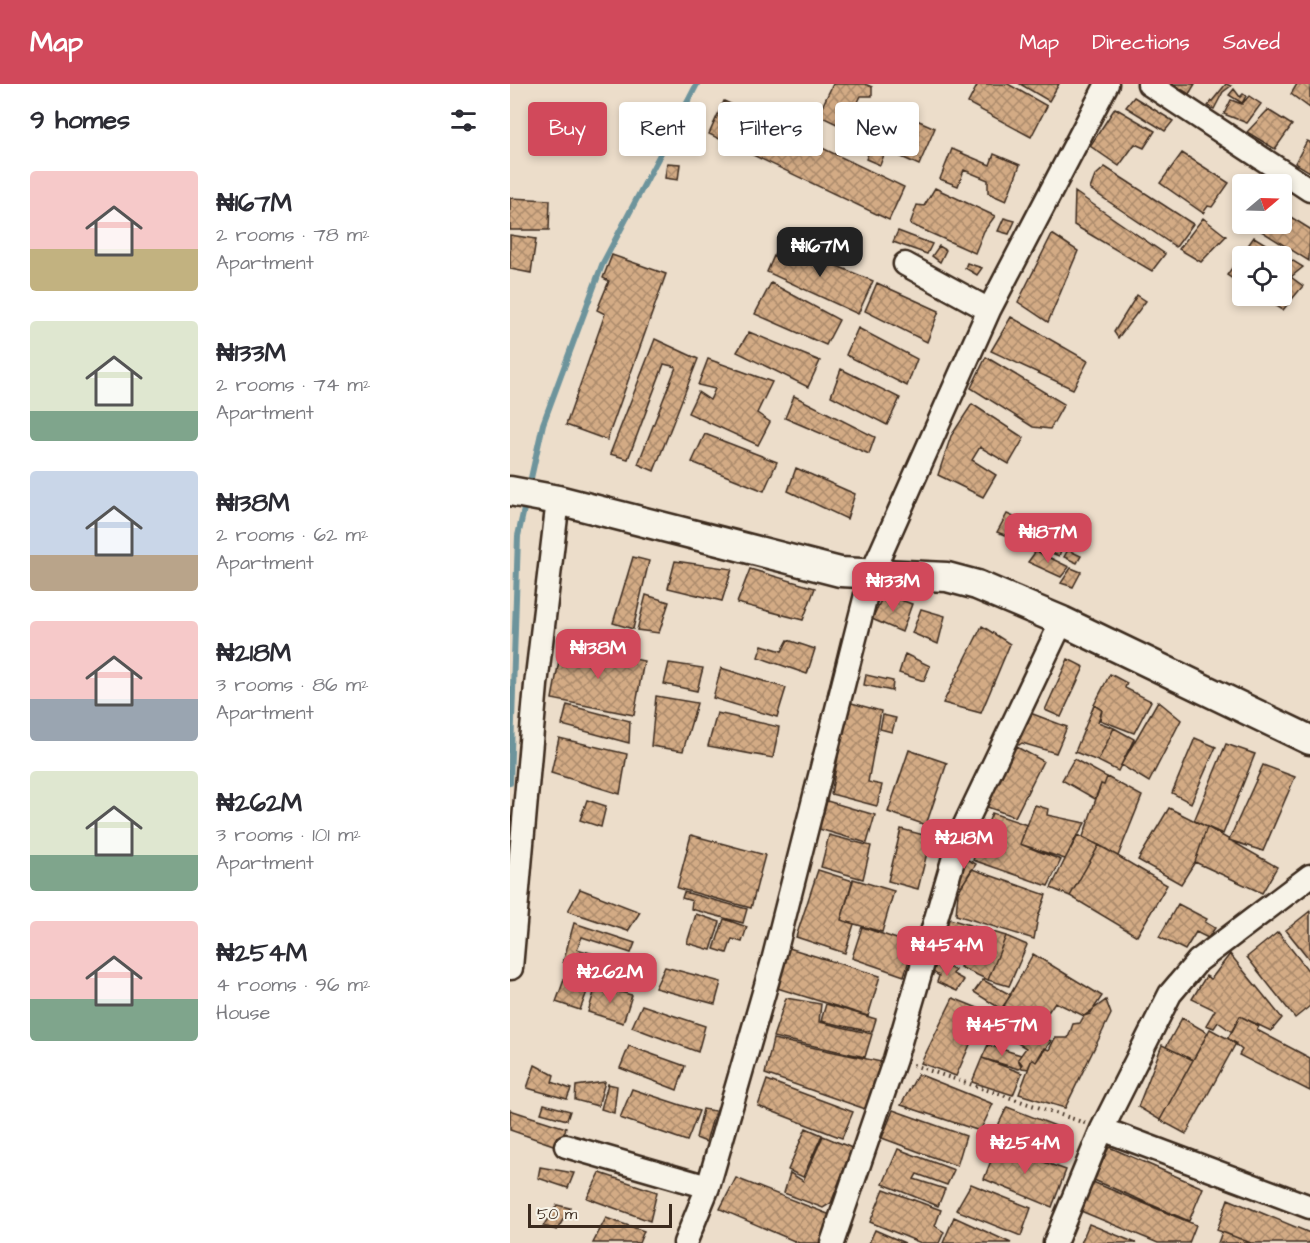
<!DOCTYPE html>
<meta charset="utf-8">
<style>
body{margin:0;font-family:"Architects Daughter",sans-serif;background:#f7f7f7;color:#2b2b33;height:100vh;display:flex;flex-direction:column;font-size:22px;white-space:nowrap}
*{box-sizing:border-box;margin:0}
p{font-size:20px;color:#7c7c81}
.icon{flex:none;width:33px;height:33px;fill:none;stroke:currentColor;stroke-width:2;stroke-linecap:round;stroke-linejoin:round}
.map{position:relative;flex:1;overflow:hidden}
.drawer{display:flex;flex-direction:column;background:#fff;width:510px}
.drawer>*{flex:none}
.guide{position:absolute;left:18px;top:18px;width:570px;height:54px;display:flex;gap:12px}
.needle{width:39px;rotate:71deg}
.fabs{position:absolute;left:722px;top:90px;display:grid;gap:12px}
.fabs a{display:grid;place-items:center;width:60px;height:60px;border-radius:6px;background:#fff;box-shadow:0 3px 9px #0003;font-size:30px}
.scale{position:absolute;left:18px;bottom:15px;width:144px;box-sizing:border-box;padding-left:6px;border:3px solid #3b2a1e;border-top:0;font-size:16px;line-height:21px;white-space:nowrap;color:#3b2a1e;-webkit-text-stroke:4px #f7f3e8;paint-order:stroke}
.price{position:absolute;translate:-50% -51px;padding:0 14px;border-radius:12px;background:#d1495b;color:#fff;font-size:20px;line-height:39px;filter:drop-shadow(0 2px 3px #0008)}
.price::after{content:'';position:absolute;left:50%;top:36px;width:18px;height:14px;margin-left:-9px;background:inherit;clip-path:polygon(0 0,100% 0,50% 100%)}
.price.active{background:#222;color:#fff}
ul{padding:0;list-style:none}
li{display:flex;align-items:center;gap:18px;height:150px;padding:0 30px}
li span{display:grid;place-items:center;flex:none;width:168px;height:120px;border-radius:6px;color:#555}
li>.icon{margin-inline-start:auto}
span .icon{width:72px;height:72px;fill:#fffc;stroke-width:1}
li b{font-size:26px}
h2{display:flex;justify-content:space-between;align-items:center;height:72px;padding:0 30px;font-size:26px}
.tag{padding:0 21px;border-radius:6px;background:#fff;box-shadow:0 3px 9px #0003;font-size:21px;line-height:54px}
.tag.active{background:#d1495b;color:#fff}
header{display:flex;align-items:center;gap:36px;box-sizing:border-box;height:84px;padding:0 30px;background:#d1495b;color:#fff}
header strong{font-size:28px}
nav{display:flex;gap:33px;margin-inline-start:auto;font-size:21px}
main{display:flex;flex:1;min-height:0}
.map>svg:first-child{display:block}
.lines{fill:none;stroke-linecap:round;stroke-linejoin:round}
.stream{stroke:#6d949c;stroke-width:6}
.building{fill:url(#building-cross-hatch);stroke:#3b2a1e;stroke-width:1.5}
.minor-casing{stroke:#3b2a1e;stroke-width:27}
.tertiary-casing{stroke:#3b2a1e;stroke-width:33}
.path{stroke:#3b2a1e;stroke-width:4;stroke-dasharray:1.5 4.5;stroke-linecap:butt}
.minor{stroke:#f7f3e8;stroke-width:22}
.tertiary{stroke:#f7f3e8;stroke-width:28}
</style>
<header>
<strong>Map</strong>
<nav><a>Map</a><a>Directions</a><a>Saved</a></nav>
</header>
<main>
<section class="drawer">
<h2>9 homes<svg class="icon" aria-label="filters" viewBox="0 0 24 24"><path d="M4 7h16M4 17h16"/><circle cx="9" cy="7" r="2"/><circle cx="15" cy="17" r="2"/></svg></h2>
<ul>
<li><span style="background:linear-gradient(#f6c9c9 65%,#c2b280 0)"><svg class="icon" aria-label="home" viewBox="0 0 24 24"><path d="M3 11l9-7 9 7M6 9v11h12V9"/></svg></span><div><b>₦167M</b><p>2 rooms · 78 m²</p><p>Apartment</p></div></li>
<li><span style="background:linear-gradient(#dfe7d0 75%,#7fa58c 0)"><svg class="icon" aria-label="home" viewBox="0 0 24 24"><path d="M3 11l9-7 9 7M6 9v11h12V9"/></svg></span><div><b>₦133M</b><p>2 rooms · 74 m²</p><p>Apartment</p></div></li>
<li><span style="background:linear-gradient(#c9d6e8 70%,#b9a48a 0)"><svg class="icon" aria-label="home" viewBox="0 0 24 24"><path d="M3 11l9-7 9 7M6 9v11h12V9"/></svg></span><div><b>₦138M</b><p>2 rooms · 62 m²</p><p>Apartment</p></div></li>
<li><span style="background:linear-gradient(#f6c9c9 65%,#9aa5b1 0)"><svg class="icon" aria-label="home" viewBox="0 0 24 24"><path d="M3 11l9-7 9 7M6 9v11h12V9"/></svg></span><div><b>₦218M</b><p>3 rooms · 86 m²</p><p>Apartment</p></div></li>
<li><span style="background:linear-gradient(#dfe7d0 70%,#7fa58c 0)"><svg class="icon" aria-label="home" viewBox="0 0 24 24"><path d="M3 11l9-7 9 7M6 9v11h12V9"/></svg></span><div><b>₦262M</b><p>3 rooms · 101 m²</p><p>Apartment</p></div></li>
<li><span style="background:linear-gradient(#f6c9c9 65%,#7fa58c 0)"><svg class="icon" aria-label="home" viewBox="0 0 24 24"><path d="M3 11l9-7 9 7M6 9v11h12V9"/></svg></span><div><b>₦254M</b><p>4 rooms · 96 m²</p><p>House</p></div></li>
</ul>
</section>
<div class="map">
<svg width="800" height="1159" viewBox="0 0 800 1159">
<defs>
<pattern id="building-cross-hatch" width="8" height="8" patternUnits="userSpaceOnUse" patternTransform="scale(1.5)"><rect width="8" height="8" fill="#d3ab85"/><path d="M0 0l8 8M0 8l8-8" fill="none" stroke="#ac8b6c"/></pattern>
</defs>
<rect width="100%" height="100%" fill="#ecddca"/>
<filter id="ink" filterUnits="userSpaceOnUse"><feTurbulence type="fractalNoise" baseFrequency=".0167" numOctaves="2"/><feDisplacementMap in="SourceGraphic" scale="12" xChannelSelector="R" yChannelSelector="G"/><feConvolveMatrix kernelMatrix="1 2 1 2 8 2 1 2 1" color-interpolation-filters="sRGB"/></filter>
<g filter="url(#ink)">
<g class="lines">
<path class="stream" d="M19,403l14,-63 59,-159 95,-181
M0,699l8,-247 8,-36"/>
</g>
<path class="building" d="M323,0h32l7,3v9h-11l-16,32 -27,-13z
M468,0h30l39,22 -16,31 -63,-34z
M510,0h39l-10,17z
M663,0h22l-6,10z
M716,0l5,2 -8,6 -9,17 -6,-3z
M787,0h13v24l-19,-14z
M724,5l6,8 3,-3 3,2 -4,7 -13,-8z
M739,12l12,8 -14,19 -23,-9 7,-14 11,4z
M624,13l39,24 -8,10 -39,-24z
M214,17l180,86 -15,33 -180,-86z
M605,24l40,23 -11,17 -9,-4 -16,22 -29,-20z
M758,26l24,15 -17,24 -28,-17z
M400,33l25,11 -16,37 -24,-11z
M797,57l3,1v30l-15,-9z
M362,60l14,6 -6,15 -14,-6z
M442,65l38,16 4,-11 26,11 -14,36 -18,-8v-13l-24,-10 -6,16 -18,-7z
M672,69l47,30 -17,24 -4,-1 -5,7 -43,-30z
M157,79l13,1 -2,16 -13,-2z
M595,83l88,57 -17,23 -86,-58 5,-13z
M425,104l60,28 -11,15 -9,22 -65,-29 7,-19 7,1z
M565,108l90,62 -13,17 -78,-46z
M0,114l40,2 -1,30h-39z
M771,127l29,18 -1,32 -51,-32 3,-5h20z
M494,134l11,3 -6,13 -11,-3z
M693,134l23,18 -25,26 -22,-13z
M388,147l34,13 -5,10 -34,-12z
M542,150l26,17 -30,71 -30,-20z
M0,151l26,4 -5,34 -21,-4z
M744,153l49,30 -12,10 12,9 -20,24 -23,-14h21v-40h-39v29l-15,-10z
M270,158l93,39 -15,33 -91,-42z
M429,162l7,4 -6,12 -8,-6z
M102,171l54,19 -59,166 -41,-15 39,-111 -8,-4 12,-29 -6,-3z
M457,179l15,5 -5,7 -12,-7z
M261,199l68,37 -13,25 -71,-31z
M367,199l62,28 -12,31 -62,-31z
M627,211l9,6 -28,37 -4,-6z
M501,233l77,44 -15,28 -82,-38z
M348,244l59,31 -10,27 -61,-31z
M239,248l71,29 -12,26 -71,-35z
M145,255l43,20 -44,112 -16,-7 38,-97 -12,-3 -36,95 -18,-5z
M476,273l78,47 -14,25 -17,-2 -62,-39z
M198,275l64,23 -15,31 13,9 -12,23 -70,-32 10,-21 12,8 5,-11 -17,-4z
M331,285l59,29 -13,27 -56,-29z
M284,312l81,41 -6,17 -84,-36z
M462,320l52,34 -15,26 -29,-17 -8,13 24,15 -13,22 -45,-22 13,-39z
M195,350l72,28 -13,29 -72,-29z
M286,384l59,26 -8,25 -59,-28z
M497,430l58,25 -6,17 -62,-24z
M558,466l13,6 -4,7 -13,-6z
M526,467l33,16 -8,10 -33,-15z
M123,473l16,4 -16,68 -20,-6z
M165,477l57,8 -10,32 -54,-13z
M561,484l10,4 -8,15 -12,-4z
M240,485l65,19 -12,32 -66,-17z
M374,510l28,10 -10,28 -30,-13z
M136,511l23,7 -10,31 -22,-3z
M411,525l24,7 -7,28 -26,-11z
M472,542l28,18 -29,69 -38,-10z
M331,554l4,1 -14,57 -4,-1z
M278,556l27,9 -8,25 -49,-17 4,-12 20,6z
M52,560l82,17 -10,54 -82,-16z
M395,570l25,12 -6,15 -25,-8z
M558,575l16,8 -23,50 -16,-7z
M159,579l34,5 -6,23 -33,-7z
M211,584l65,20 -9,29 -64,-19z
M600,590l17,9 -2,5 26,13 -17,32 -34,-13 2,-10 -8,-5z
M356,591l27,6 -1,10 -28,-6z
M146,612l41,7 -14,48 -32,-5z
M648,617l23,19 -32,62 -28,-17z
M338,618l33,9 -13,71 14,3 -5,21 -46,-12z
M57,621l63,16 -1,22 -67,-18z
M584,621l8,5 -4,12 16,6 -16,33 -23,-9z
M515,627l42,16 -11,26 -34,-10 -3,2 -11,-2z
M207,629l62,14 -6,31 -65,-12z
M373,631l13,3 -4,14 -12,-3z
M604,644l20,11 -16,32 -20,-10z
M49,654l68,16 -7,40 -69,-21z
M685,654l21,9 -25,56 -19,-10z
M716,660l29,10 -32,80 -29,-13z
M503,661l30,16 -28,56 -33,-12z
M399,666l38,13 -21,62 -38,-13z
M564,675l33,18 -3,8 -3,-1 -6,15 -33,-19z
M753,681l32,12 -32,74 -34,-11z
M597,693l35,19 -24,60 -35,-19 18,-53 3,1z
M77,716l19,6 -5,21 -21,-7z
M317,717l48,14 -8,28 -48,-14z
M525,721l13,4 -1,6 38,8 -20,36 -45,-15z
M659,724l38,19 -12,35 -14,22 -43,-24z
M482,729l35,12 -7,19 41,16 -13,26 -75,-26z
M697,743l70,40 -15,26 -67,-31z
M391,745l30,8 -13,52 -30,-8z
M181,751l74,20 -14,53 -74,-20z
M319,751l42,11 -8,33 -42,-12z
M567,751l22,10 -29,51 -19,-8z
M589,761l68,40 -30,51 -67,-40z
M450,772l16,8 -14,21 -5,1z
M462,785l74,26 -8,22 -4,22 -78,-24 2,-23z
M308,786l35,11 -12,39 13,4 -9,29 -49,-16z
M343,795l41,12 -12,41 -41,-12z
M70,805l60,23 -12,19 -60,-20z
M174,808l63,17 -4,14 -52,-14 1,-8 -10,-3z
M668,820l29,15 -2,3 10,6 -7,10 -12,-6 -11,18 -26,-13z
M800,827v49l-24,-30z
M186,830l24,8 -9,28 -24,-7z
M433,833l63,19 -18,44 -28,-13 9,-25 -30,-12z
M214,835l23,8 -5,15 -10,-3 -5,14 -13,-4z
M64,839l61,20 -4,10 -49,-16 -5,12 60,18 -7,17 -67,-22z
M352,843l52,18 -10,31 -52,-18z
M768,848l32,41v33l-15,12 -48,-61z
M496,852l21,9 -18,41 -21,-6z
M279,864l91,28 -12,40 -91,-28z
M523,870l69,42 -12,18 -6,2 -29,-14 -17,25 -34,-21z
M720,870l52,64 -11,13 -31,-15 -8,16 -14,-10 -4,6 -8,-3 9,-15 -23,-11 14,-23 5,3z
M425,878l20,8 -2,4 11,6 -7,11 -20,-9 2,-6 -7,-5z
M155,883l56,15 -6,22 -60,-16z
M55,893l25,7 -10,26 -24,-8z
M473,896l28,15 -10,14 -27,-17z
M86,902l36,9 -9,28 -35,-11z
M276,914l35,6 -2,18 53,12 -7,23 -92,-20z
M443,914l32,13 -29,65 -35,-13z
M596,916l5,14 -46,94 -46,-14 13,-35 4,3 8,-14 5,2 6,-12h13l5,-14 7,-1 4,-7z
M316,920l50,15 -4,13 -51,-11z
M132,921l63,21 -7,26 -66,-25z
M730,932l19,10 -2,4 53,28v33l-71,-36 3,-5 -14,-12z
M497,933l44,24 -15,21 -4,-3 -4,10 -6,-1 -4,-9 8,-11 -27,-16z
M672,934l26,15 -15,27 -27,-13z
M700,945l26,14 -50,91 -26,-14z
M263,955l113,24 -12,49 -109,-38z
M478,961l33,10 -3,4 4,5 -3,5 -37,-11z
M652,961l31,15 -33,60 -22,-13z
M119,962l56,20 -8,24 -57,-22z
M472,974l40,15 -9,22 -41,-13z
M25,981l19,10 -2,7 19,7 -4,10 -40,-11z
M408,990l75,30 -13,27 -79,-26z
M257,996l86,32 -11,26 -84,-32z
M95,998l-7,24 -23,-6 1,-14z
M98,1000l9,2 -3,27 -13,-4z
M122,1005l67,22 -12,30 -67,-23z
M34,1020l26,7 -3,9 -26,-7z
M497,1023l64,25 -12,32 -66,-28z
M193,1025l12,2 -9,31 -10,-4z
M0,1026l56,18 -7,19 -49,-17z
M383,1026l73,26 -9,30 -75,-28z
M296,1044l16,7 -19,42 -15,-7z
M313,1052l29,12 -21,55 -8,5 -39,-15 6,-20 13,8z
M487,1061l69,25 -14,37 -68,-28z
M599,1063l94,41 -14,33 -95,-41z
M388,1065l56,21 -7,15 -30,-11 -3,5 31,10 -7,17 -55,-22z
M30,1083l34,6 -6,15 -30,-10z
M90,1089l57,19 -7,29 -63,-23z
M226,1094l97,38 -10,27h-24l-79,-34z
M578,1096l108,45 -7,18h-31l-82,-34z
M461,1100l60,24 -10,28 -65,-26z
M374,1105l57,21 -6,16 9,6 -5,11h-18l-51,-21z
M718,1115l82,34v10h-59l-34,-13z
M47,1121l13,3 -13,22 -14,-4z
M444,1133l57,26h-68z
M96,1134l38,13 -5,12h-46z
M579,1140l47,19h-55z
M365,1146l30,13h-36z
M712,1148l29,11h-33z"/>
<g class="lines">
<defs>
<path id="minor" d="M639,0l161,106
M395,180l84,46
M1,884l25,-283 22,-185
M592,1045l208,78
M56,1062l142,41
M175,1159l23,-56 65,-226 98,-386 118,-265 118,-226
M322,1159l63,-184 66,-226 101,-212
M545,1159l47,-114 68,-135 28,-33 112,-85"/>
<path id="tertiary" d="M0,407l48,9 282,72 107,5 30,8 85,36 248,119"/>
</defs>
<use href="#minor" class="minor-casing"/>
<use href="#tertiary" class="tertiary-casing"/>
<path class="path" d="M403,981l172,58"/>
<use href="#minor" class="minor"/>
<use href="#tertiary" class="tertiary"/>
</g>
</g>
</svg>
<div class="fabs">
<a><svg class="needle" viewBox="-14 -14 28 28"><path d="M0-13l5 13h-10z" fill="#e53935"/><path d="M0 13l5-13h-10z" fill="#7c7c81"/></svg></a>
<a><svg class="icon" aria-label="locate" viewBox="0 0 24 24"><circle cx="12" cy="12" r="6"/><path d="M12 2v4M12 18v4M2 12h4M18 12h4"/></svg></a>
</div>
<div class="scale">50 m</div>
<b class="price active" style="left:310px;top:194px">₦167M</b>
<b class="price" style="left:538px;top:480px">₦187M</b>
<b class="price" style="left:383px;top:529px">₦133M</b>
<b class="price" style="left:88px;top:596px">₦138M</b>
<b class="price" style="left:454px;top:786px">₦218M</b>
<b class="price" style="left:437px;top:893px">₦454M</b>
<b class="price" style="left:100px;top:920px">₦262M</b>
<b class="price" style="left:492px;top:973px">₦457M</b>
<b class="price" style="left:515px;top:1091px">₦254M</b>
<div class="guide">
<a class="tag active">Buy</a>
<a class="tag">Rent</a>
<a class="tag">Filters</a>
<a class="tag">New</a>
</div>
</div>
</main>
